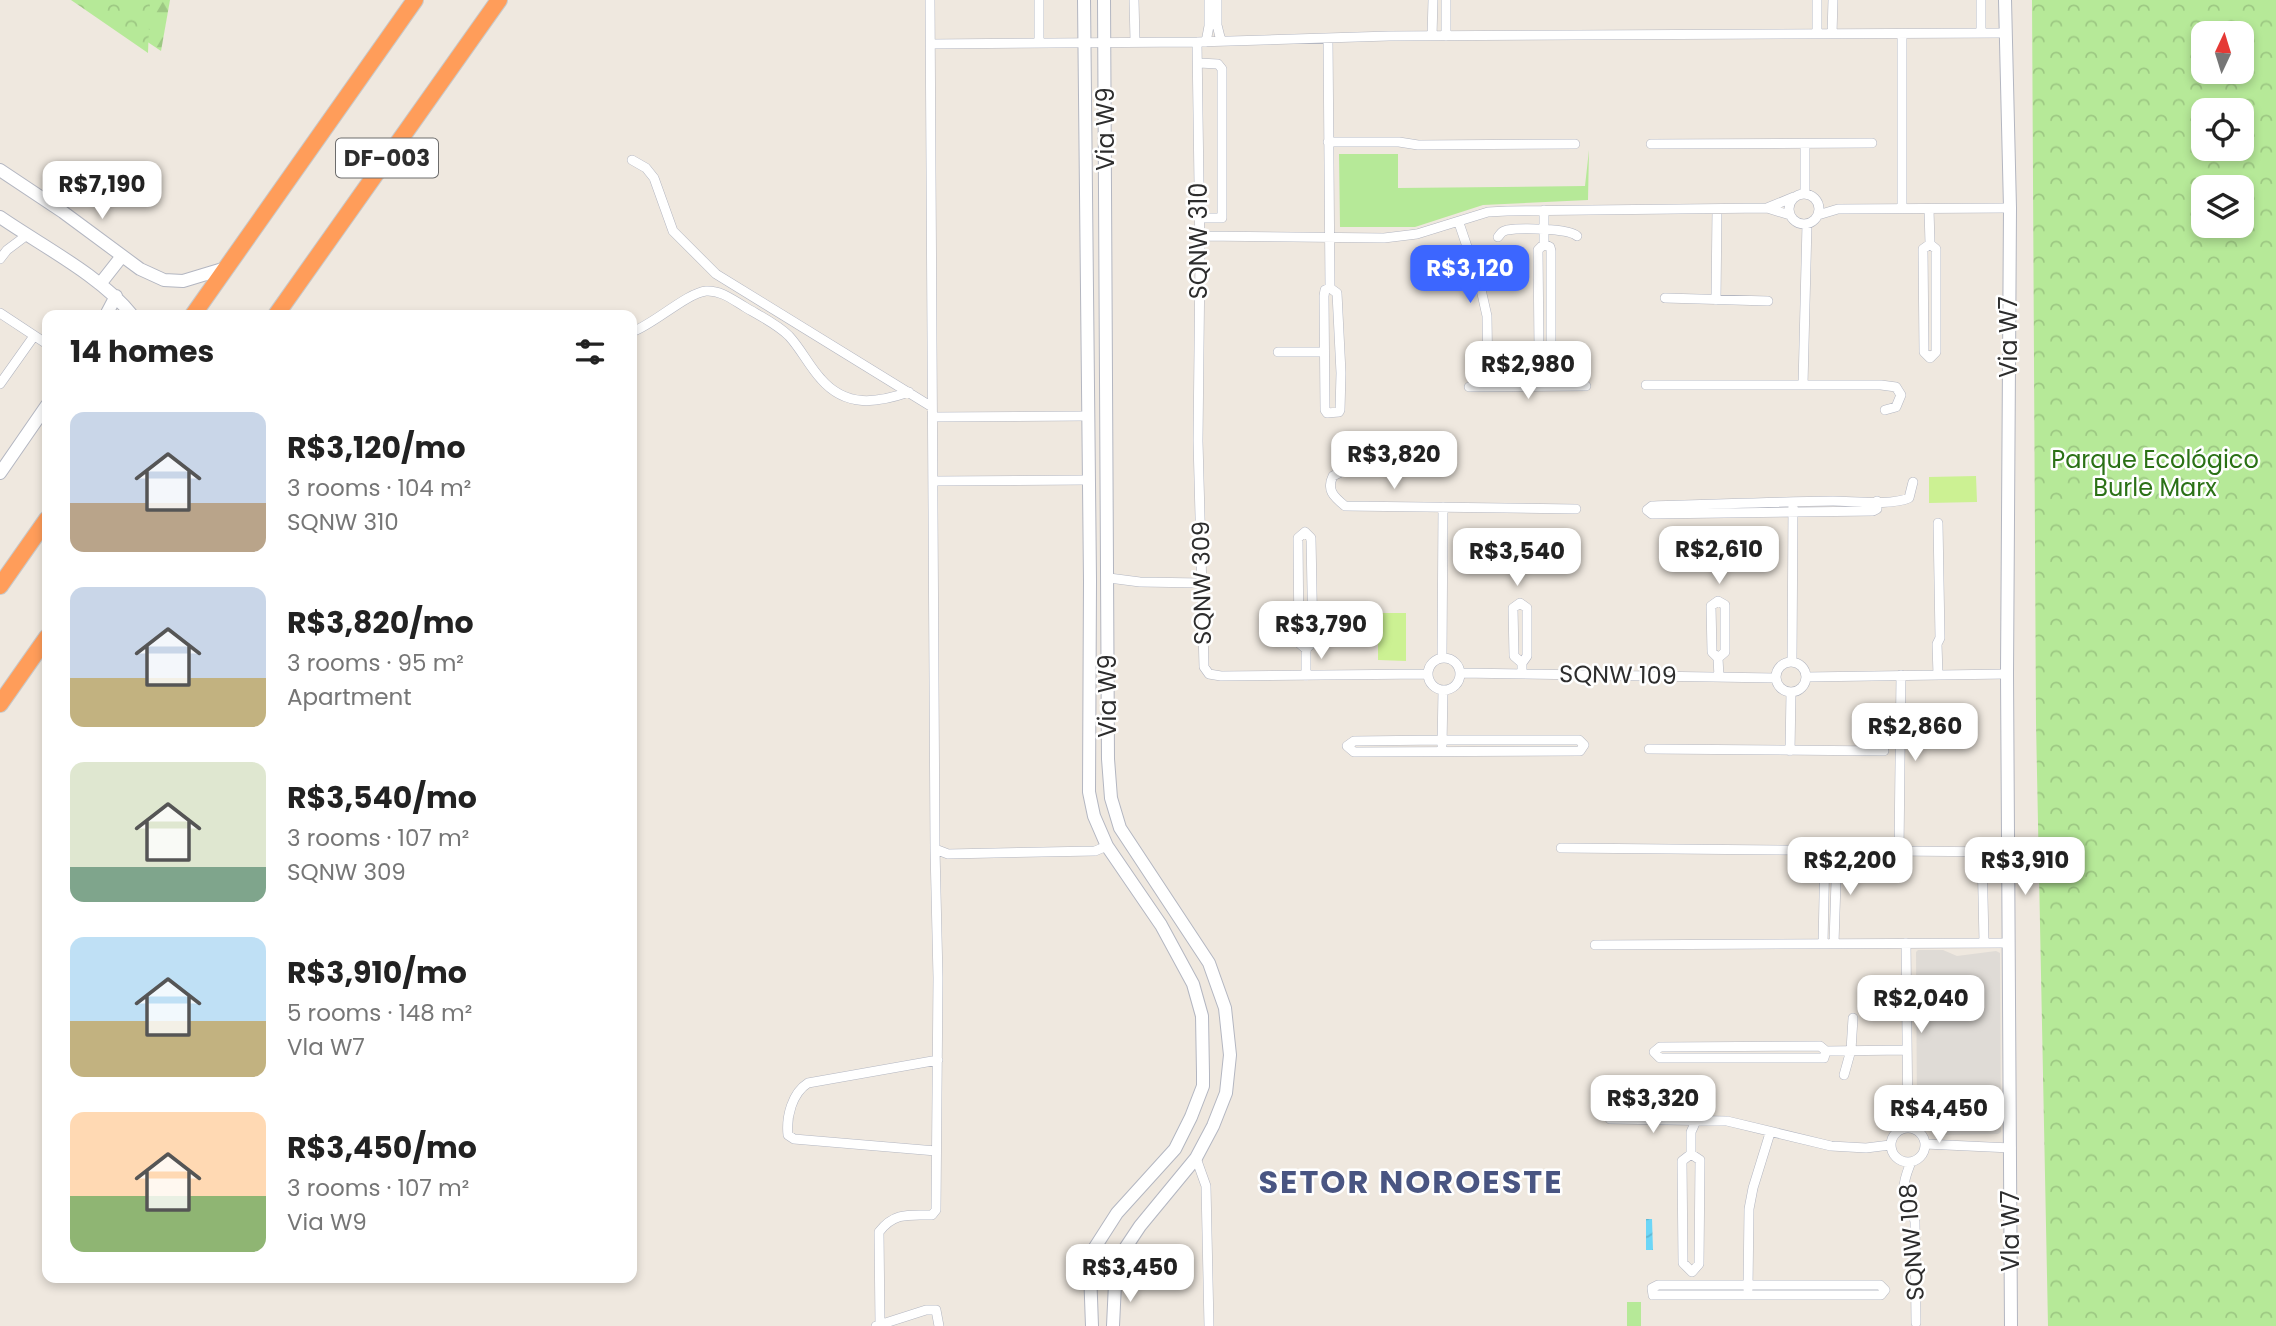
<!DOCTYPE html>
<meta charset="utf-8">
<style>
body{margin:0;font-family:Poppins,sans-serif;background:#f6f6f6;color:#222;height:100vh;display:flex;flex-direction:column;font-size:26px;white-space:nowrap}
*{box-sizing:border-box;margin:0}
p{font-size:23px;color:#767676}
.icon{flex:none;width:38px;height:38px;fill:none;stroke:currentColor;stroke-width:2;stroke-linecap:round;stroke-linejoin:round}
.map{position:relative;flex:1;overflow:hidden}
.side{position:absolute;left:42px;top:310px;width:595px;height:973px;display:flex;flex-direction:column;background:#fff;border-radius:14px;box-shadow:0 4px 10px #0003}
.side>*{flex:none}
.needle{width:46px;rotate:4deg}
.tools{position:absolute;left:2191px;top:21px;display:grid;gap:14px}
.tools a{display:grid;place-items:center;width:63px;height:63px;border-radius:14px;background:#fff;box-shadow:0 4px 10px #0003;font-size:35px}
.price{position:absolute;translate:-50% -60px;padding:0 16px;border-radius:14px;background:#fff;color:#222;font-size:23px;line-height:46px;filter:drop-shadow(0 2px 4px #0008)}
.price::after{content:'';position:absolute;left:50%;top:42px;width:21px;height:16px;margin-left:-10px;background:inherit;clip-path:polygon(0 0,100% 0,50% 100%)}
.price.selected{background:#3c66ff;color:#fff}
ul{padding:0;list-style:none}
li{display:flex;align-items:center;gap:21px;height:175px;padding:0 28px}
li span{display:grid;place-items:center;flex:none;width:196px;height:140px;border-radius:14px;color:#555}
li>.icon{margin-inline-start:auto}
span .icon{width:84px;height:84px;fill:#fffc;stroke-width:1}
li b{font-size:30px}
h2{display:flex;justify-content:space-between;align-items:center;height:84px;padding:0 28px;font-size:30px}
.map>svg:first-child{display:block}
.forest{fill:url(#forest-firs)}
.park{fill:url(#park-crowns);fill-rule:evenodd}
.garden{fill:#b6e998}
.pitch{fill:#ccf193}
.plaza{fill:#dfdbd6}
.water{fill:url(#water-waves)}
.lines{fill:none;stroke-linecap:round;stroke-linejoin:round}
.street-casing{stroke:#b3b6c1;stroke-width:10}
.secondary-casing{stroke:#b3b6c1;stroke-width:14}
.highway-casing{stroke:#c8c8c8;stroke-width:18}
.street{stroke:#fff;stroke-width:9}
.secondary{stroke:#fff;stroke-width:12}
.highway{stroke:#ff9d5a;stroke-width:16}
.labels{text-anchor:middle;stroke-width:5;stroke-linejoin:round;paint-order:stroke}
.shield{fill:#fff;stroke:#6c6c6c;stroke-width:2}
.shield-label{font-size:23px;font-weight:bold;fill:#2d2d2d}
.street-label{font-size:24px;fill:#2d2d2d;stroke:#fff}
.park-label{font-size:24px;fill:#2b7116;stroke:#fff}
.district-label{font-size:32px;font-weight:bold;letter-spacing:2px;fill:#495582;stroke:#fff}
</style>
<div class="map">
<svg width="2276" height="1326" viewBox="0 0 2276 1326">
<defs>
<pattern id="forest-firs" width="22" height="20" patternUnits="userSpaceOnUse" patternTransform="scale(1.75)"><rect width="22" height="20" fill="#b6e998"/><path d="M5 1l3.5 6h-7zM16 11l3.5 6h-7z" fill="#9dc883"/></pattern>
<pattern id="park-crowns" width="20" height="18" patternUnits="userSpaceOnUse" patternTransform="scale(1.75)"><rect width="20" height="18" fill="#b6e998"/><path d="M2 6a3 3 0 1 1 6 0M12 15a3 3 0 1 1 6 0" fill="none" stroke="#9dc883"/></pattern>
<pattern id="water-waves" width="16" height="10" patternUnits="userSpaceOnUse" patternTransform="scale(1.75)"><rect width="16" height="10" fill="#6cd6f7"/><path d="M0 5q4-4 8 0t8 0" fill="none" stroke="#5eb8d4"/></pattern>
</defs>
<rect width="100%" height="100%" fill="#efe8df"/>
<path class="forest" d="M85,0h85l-9,51z"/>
<path class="park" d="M71,0h79l-2,53z
M2032,0h244v1326h-228l-12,-603zM2203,33h39v39h-39zM2203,110h39v39h-39zM2203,187h39v39h-39z"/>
<path class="garden" d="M1589,150l-1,50 -105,5 -68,22h-75l-1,-73h59v34l187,-2z
M1627,1302h14v24h-14z"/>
<path class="pitch" d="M1976,476l1,26 -48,1v-26z
M1378,613h28v48l-28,-1z"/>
<path class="plaza" d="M1918,950h25l14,6 39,-5 4,2 1,179 -3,2 -61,1 -20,-18 -1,-165z"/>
<path class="water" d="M1646,1219h6l1,31h-7z"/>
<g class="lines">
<defs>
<path id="street" d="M1134,0l1,41
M1217,0v25l4,16
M1817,0v33
M1981,33v-33
M1832,34l1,-34
M1902,34v174
M1432,36l1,-36
M1446,36v-36
M1328,38l2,250 -5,2 -1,6 1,114 2,3 12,-1 1,-2 1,-37 -4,-80 -7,-5
M1039,42v-42
M1197,42l3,215 -2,184 6,226 5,7 12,2 206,-2
M1206,42l3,-16v-26
M931,44l266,-2 192,-6 617,-3
M1199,63l19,1 4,5v149h-23
M1328,142h71l19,3 157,-1
M1651,144l221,-1
M1805,144v49
M632,160l14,8 8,10 19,53 43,43 216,133
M1789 209a15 15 0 1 1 30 0a15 15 0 1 1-30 0Z
M1767,208l27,-11
M1929,209l1,35 6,5v103l-6,6 -6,-6 -1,-103 7,-5
M1818,215l20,-6 172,-1
M1459,223l21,62 7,31 1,70
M1199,236l185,2 33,-4 71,-22 19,-1 260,-3 23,7
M1498,237c4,-5 3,-5 9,-7 14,-2 61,-2 70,6
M1544,244l6,3 1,4v96l-3,5 -4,1 -5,-5 -1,-98 6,-6v-34
M0,259l7,-9 20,-15
M1665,298l103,3
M1716,300l1,-90
M0,313l47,31
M632,332c22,-8 55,-39 74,-41 15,-1 27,9 39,16 15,9 32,17 44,29 12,13 20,30 32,43 25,29 56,24 88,13
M1278,352h46
M0,384l34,-48
M1646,385h235l15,2 5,8 -5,12 -11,3
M1803,385l4,-161
M1469,387l117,-1
M933,417l154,-1
M1343,471l-10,5c-7,14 1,21 12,30l231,3
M934,481l154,-1
M1877,501v8l-4,2 -221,3 -5,-4 5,-4c61,-2 121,-4 181,-5 21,0 57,5 76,-3l4,-16
M1109,578l31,4 61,1
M1442,657l1,-150
M1428 674a16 16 0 1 1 32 0a16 16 0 1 1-32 0Z
M1718,658l7,-6v-47l-7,-4 -7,5 1,46 6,6 1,19
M1776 677a15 15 0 1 1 30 0a15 15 0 1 1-30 0Z
M1792,662l1,-156
M1460,673l315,5
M1522,673v-10l5,-7v-48l-7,-5 -7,5 1,48 8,7
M1938,675l-1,-31 3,-6 -2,-115
M1306,676v-27l7,-7 -2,-104 -6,-6 -7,6 1,105 7,6
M1806,677l201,-3
M1442,740h137l5,5 -4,6 -226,1 -7,-6 7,-5z
M1442,746l1,-56
M1649,749l235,2
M1790,751l1,-59
M1561,848l448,4
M935,849l13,5 147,-3 12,-5
M1899,851l2,-176
M1982,852l2,90
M1834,943l3,-92
M1906,943l2,184
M1823,944l2,-94
M1595,945l413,-2
M1820,1046l6,5 -2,7h-164l-6,-6 6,-5z
M1826,1051l81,-1
M1844,1075l7,-25 2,-32
M1610,1119l117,2 104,25 35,2 24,-3
M1891 1145a17 17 0 1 1 34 0a17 17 0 1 1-34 0Z
M1925,1144l86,4
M936,1151l-142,-12 -6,-4c-2,-18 4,-42 20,-52l130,-23
M1691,1154l9,6 -1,104 -7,8 -9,-9 -1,-102z
M1691,1154v-22l5,-11
M1196,1158l10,28 3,140
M1911,1162c-3,8 -8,19 -7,28 2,11 9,20 11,32l1,101
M1658,1285h222l5,5 -4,5h-228l-1,-7z
M1748,1289l1,-80 4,-21 17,-55
M880,1325l-1,-93c15,-20 30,-17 53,-17l4,-5 2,-232 -3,-129 -5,-849
M876,1326l50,-16h10l3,16"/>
<path id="secondary" d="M1084,0l6,581 -1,211 5,24 13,30 54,79 32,59 9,32 1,57v13l-12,31 -16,32 -58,64 -25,39 -2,18 2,56
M1104,0l4,759 3,39 9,30 89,135 16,45 5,47 -4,38 -13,33 -17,32 -56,68 -24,36 -3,64
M2005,0l5,208 -3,466 4,652
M0,170l63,42 77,57 24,11 19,1 43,-13
M0,217c42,29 101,59 132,98
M100,284l22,-28
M106,315l10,-19
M0,473l47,-68"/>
<path id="highway" d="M193,315l222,-315
M276,315l223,-315
M0,586l47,-67
M0,704l47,-67"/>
</defs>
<use href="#street" class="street-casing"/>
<use href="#secondary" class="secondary-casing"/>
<use href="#highway" class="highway-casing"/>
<use href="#street" class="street"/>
<use href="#secondary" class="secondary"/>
<use href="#highway" class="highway"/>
</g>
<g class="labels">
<rect class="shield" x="336" y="138.5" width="102" height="39" rx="5"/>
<g class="shield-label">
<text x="387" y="166">DF-003</text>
</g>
<g class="street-label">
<text transform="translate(1106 129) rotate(-90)" y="8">Via W9</text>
<text transform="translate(1199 241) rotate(-90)" y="8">SQNW 310</text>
<text transform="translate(2009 337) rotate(-90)" y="8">Via W7</text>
<text transform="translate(1202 583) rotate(-91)" y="8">SQNW 309</text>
<text transform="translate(1618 675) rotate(1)" y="8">SQNW 109</text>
<text transform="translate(1108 696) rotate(-90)" y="8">Via W9</text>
<text transform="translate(2011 1231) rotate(-90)" y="8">Vla W7</text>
<text transform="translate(1912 1242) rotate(-94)" y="8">SQNW 108</text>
</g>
<g class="park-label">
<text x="2155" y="468">Parque Ecológico<tspan x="2155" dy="28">Burle Marx</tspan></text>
</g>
<g class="district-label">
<text x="1411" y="1193">SETOR NOROESTE</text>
</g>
</g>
</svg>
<div class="tools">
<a><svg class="needle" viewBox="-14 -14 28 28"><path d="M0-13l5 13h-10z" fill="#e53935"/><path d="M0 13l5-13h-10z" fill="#767676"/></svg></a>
<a><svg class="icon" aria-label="locate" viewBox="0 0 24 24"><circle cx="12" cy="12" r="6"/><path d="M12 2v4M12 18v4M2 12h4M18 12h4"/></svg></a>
<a><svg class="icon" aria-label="layers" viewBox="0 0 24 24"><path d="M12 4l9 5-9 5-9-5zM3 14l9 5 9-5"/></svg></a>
</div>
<b class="price" style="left:102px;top:221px">R$7,190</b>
<b class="price selected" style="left:1470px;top:305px">R$3,120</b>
<b class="price" style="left:1528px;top:401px">R$2,980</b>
<b class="price" style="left:1394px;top:491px">R$3,820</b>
<b class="price" style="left:1719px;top:586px">R$2,610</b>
<b class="price" style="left:1517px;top:588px">R$3,540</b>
<b class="price" style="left:1321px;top:661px">R$3,790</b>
<b class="price" style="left:1915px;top:763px">R$2,860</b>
<b class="price" style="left:1850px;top:897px">R$2,200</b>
<b class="price" style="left:2025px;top:897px">R$3,910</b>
<b class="price" style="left:1921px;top:1035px">R$2,040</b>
<b class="price" style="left:1653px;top:1135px">R$3,320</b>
<b class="price" style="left:1939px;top:1145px">R$4,450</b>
<b class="price" style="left:1130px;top:1304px">R$3,450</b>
<section class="side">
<h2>14 homes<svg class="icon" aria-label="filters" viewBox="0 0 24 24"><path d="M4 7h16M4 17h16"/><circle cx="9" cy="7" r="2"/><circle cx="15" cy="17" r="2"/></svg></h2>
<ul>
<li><span style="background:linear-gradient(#c9d6e8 65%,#b9a48a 0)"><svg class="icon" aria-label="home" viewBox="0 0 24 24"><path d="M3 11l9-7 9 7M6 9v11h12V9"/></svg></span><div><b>R$3,120/mo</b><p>3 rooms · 104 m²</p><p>SQNW 310</p></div></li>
<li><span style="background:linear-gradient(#c9d6e8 65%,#c2b280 0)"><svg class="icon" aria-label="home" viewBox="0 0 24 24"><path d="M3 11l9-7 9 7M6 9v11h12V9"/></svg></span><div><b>R$3,820/mo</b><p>3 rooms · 95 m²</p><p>Apartment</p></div></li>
<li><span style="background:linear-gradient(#dfe7d0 75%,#7fa58c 0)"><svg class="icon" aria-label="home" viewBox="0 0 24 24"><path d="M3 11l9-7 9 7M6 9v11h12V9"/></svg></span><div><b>R$3,540/mo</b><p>3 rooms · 107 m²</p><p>SQNW 309</p></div></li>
<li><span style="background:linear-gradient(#bfe0f5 60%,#c2b280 0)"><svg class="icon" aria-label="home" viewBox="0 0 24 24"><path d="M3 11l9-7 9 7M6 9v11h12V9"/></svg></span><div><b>R$3,910/mo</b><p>5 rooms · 148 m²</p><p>Vla W7</p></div></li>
<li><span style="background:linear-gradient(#ffd9b3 60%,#8fb573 0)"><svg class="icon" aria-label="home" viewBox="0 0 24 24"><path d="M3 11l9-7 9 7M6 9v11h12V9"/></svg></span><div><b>R$3,450/mo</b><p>3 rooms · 107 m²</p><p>Via W9</p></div></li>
</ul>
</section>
</div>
